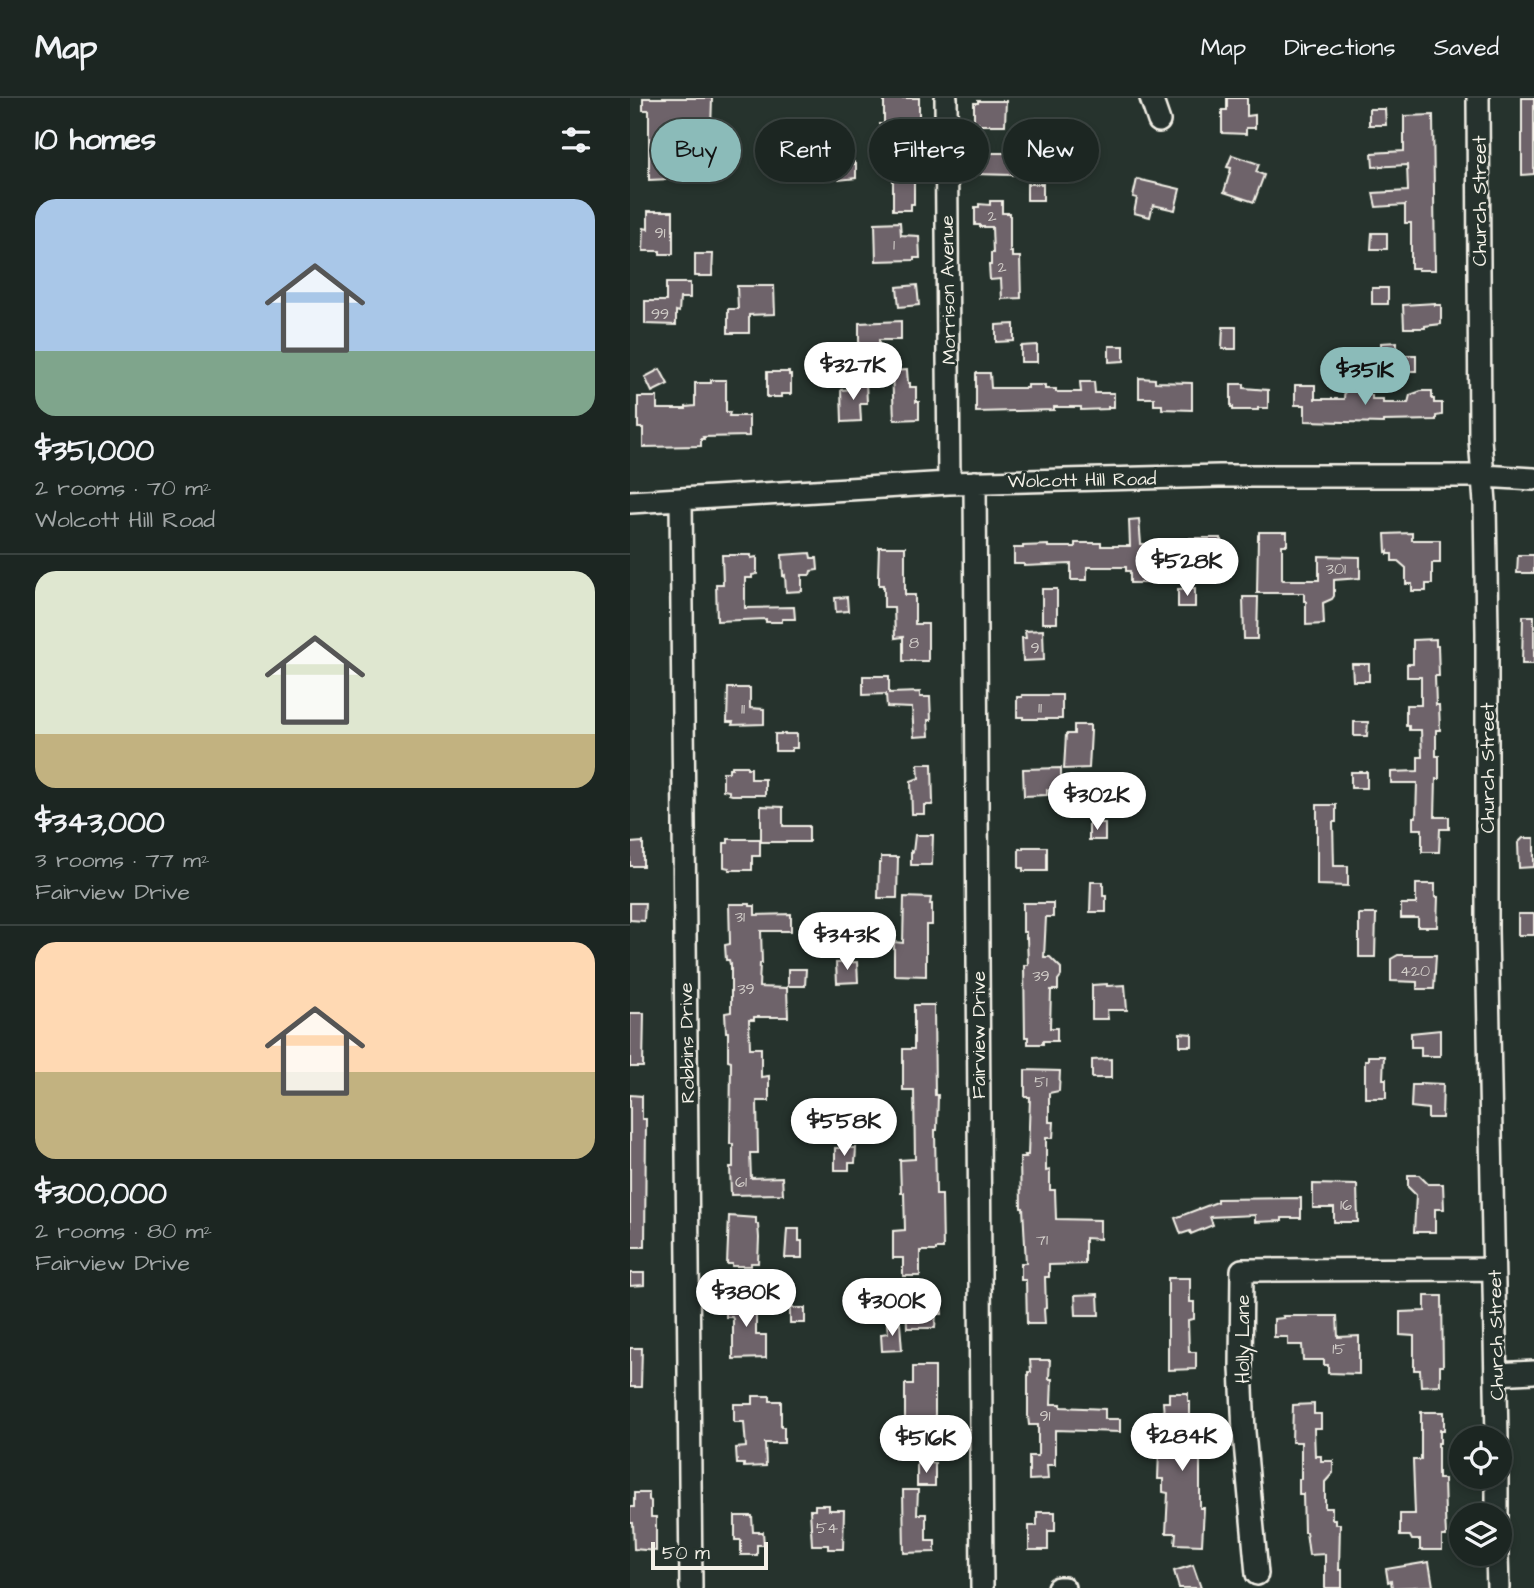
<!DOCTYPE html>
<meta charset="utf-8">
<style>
body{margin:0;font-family:"Architects Daughter",sans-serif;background:#252e2a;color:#f1f3f6;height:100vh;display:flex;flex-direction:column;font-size:26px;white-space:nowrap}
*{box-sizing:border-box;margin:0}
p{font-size:23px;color:#a0a5a5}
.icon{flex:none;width:38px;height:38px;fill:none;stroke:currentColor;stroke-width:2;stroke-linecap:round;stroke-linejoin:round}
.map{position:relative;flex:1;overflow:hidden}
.details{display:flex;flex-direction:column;background:#1c2622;width:630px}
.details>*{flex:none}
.hud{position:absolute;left:21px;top:21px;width:665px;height:63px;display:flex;gap:14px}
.buttons{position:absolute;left:819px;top:1328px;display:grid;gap:14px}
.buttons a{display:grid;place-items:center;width:63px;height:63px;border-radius:50%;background:#1c2622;box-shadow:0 4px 10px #0003,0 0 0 2px #3a4340;font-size:35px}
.scale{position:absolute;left:21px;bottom:18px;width:117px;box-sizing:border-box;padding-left:7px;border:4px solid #f4f1e8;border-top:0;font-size:19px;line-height:24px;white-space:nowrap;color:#f4f1e8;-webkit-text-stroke:5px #26332d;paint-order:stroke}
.price{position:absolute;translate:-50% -60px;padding:0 16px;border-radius:24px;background:#fff;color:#222;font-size:23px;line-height:46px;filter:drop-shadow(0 2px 4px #0008)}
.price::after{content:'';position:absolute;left:50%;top:42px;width:21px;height:16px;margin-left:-10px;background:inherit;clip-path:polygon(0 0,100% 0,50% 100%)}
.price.active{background:#8bbbb9;color:#111}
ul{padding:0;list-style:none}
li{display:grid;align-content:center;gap:14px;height:371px;padding:0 35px}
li+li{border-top:2px solid #3a4340}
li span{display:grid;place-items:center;height:217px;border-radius:21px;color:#555}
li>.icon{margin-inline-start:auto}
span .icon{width:126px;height:126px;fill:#fffc;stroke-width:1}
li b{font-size:30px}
h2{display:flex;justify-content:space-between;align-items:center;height:84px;padding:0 35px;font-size:30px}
.tag{padding:0 24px;border-radius:32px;background:#1c2622;box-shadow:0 4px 10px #0003,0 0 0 2px #3a4340;font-size:24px;line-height:63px}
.tag.active{background:#8bbbb9;color:#111}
header{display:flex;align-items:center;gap:42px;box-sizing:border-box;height:98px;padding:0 35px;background:#1c2622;border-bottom:2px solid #3a4340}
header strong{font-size:33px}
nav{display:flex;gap:38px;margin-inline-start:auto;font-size:24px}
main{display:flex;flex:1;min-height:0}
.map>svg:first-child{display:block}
.building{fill:#6e646b;stroke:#f4f1e8;stroke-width:2}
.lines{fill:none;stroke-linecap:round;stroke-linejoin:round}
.minor-casing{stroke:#f4f1e8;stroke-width:26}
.minor{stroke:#26332d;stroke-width:21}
.labels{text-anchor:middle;stroke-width:5;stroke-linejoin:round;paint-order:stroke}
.number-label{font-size:16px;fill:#d2cec9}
.street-label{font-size:19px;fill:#f4f1e8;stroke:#26332d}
</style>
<header>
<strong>Map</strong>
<nav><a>Map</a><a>Directions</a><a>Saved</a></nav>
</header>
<main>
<section class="details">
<h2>10 homes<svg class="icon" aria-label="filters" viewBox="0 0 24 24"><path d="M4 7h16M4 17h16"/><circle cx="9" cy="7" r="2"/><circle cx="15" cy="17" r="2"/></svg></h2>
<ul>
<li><span style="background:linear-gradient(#a9c7e8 70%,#7fa58c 0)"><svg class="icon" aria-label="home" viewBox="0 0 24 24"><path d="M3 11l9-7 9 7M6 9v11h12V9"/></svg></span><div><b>$351,000</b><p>2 rooms · 70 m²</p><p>Wolcott Hill Road</p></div></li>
<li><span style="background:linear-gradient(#dfe7d0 75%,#c2b280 0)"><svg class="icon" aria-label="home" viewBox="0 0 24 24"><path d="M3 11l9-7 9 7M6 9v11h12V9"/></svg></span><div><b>$343,000</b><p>3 rooms · 77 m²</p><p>Fairview Drive</p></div></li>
<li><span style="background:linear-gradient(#ffd9b3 60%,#c2b280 0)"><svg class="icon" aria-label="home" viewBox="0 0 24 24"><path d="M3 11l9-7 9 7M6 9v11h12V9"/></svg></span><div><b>$300,000</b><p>2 rooms · 80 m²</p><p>Fairview Drive</p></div></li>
</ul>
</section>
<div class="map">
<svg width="904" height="1490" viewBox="0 0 904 1490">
<rect width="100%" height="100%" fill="#26332d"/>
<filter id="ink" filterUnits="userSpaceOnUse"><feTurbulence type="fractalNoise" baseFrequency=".0143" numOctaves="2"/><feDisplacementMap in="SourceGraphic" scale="14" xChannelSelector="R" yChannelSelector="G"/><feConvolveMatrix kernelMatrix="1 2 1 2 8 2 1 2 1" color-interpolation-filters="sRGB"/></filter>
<g filter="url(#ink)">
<path class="building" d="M13,0h69l-2,63h-34l1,7h-8l1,11 -21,1v-70h-6z
M254,0h35v45l-14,1 1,4 -25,1 -1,-25h4z
M597,0h20v18l8,-1v13h-9v6l-24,-1v-23h5z
M892,0h12v76l-12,1z
M348,3h28l-1,24h-27v-2h-4v-20h4z
M739,11h16l1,16h-17z
M803,17l2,155h-17v-2h-7v-45h-6v-18l-29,2 -3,-14 35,-2 -1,-26 -34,2 -1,-14 32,-2v-35z
M396,39l20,1v14h-5v2h-15z
M344,55h39v22l-39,-1z
M602,57l27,9 -3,8 8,3 -10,27 -30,-10 6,-20 1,-4 -4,-1z
M224,64v2h2v14l-17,2v-17z
M263,77h21v29h-3v6h-18z
M507,81l43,10 -5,21 -22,-5 -3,12 -16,-4 3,-15 -4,-1z
M397,86h16v16h-16z
M360,103h12v12h8v39h2v5h8l1,41 -19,1 -1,-20 -11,1 -1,-15h2v-12h2l-1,-26h-12v-2h-5v-18h4v-3l11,1z
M18,113h25v43h-13v-3h-17l1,-23 4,1z
M270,124l1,13 18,1 1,22h-6v2l-38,1 -1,-38z
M742,135h15v16h-16z
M65,156h18l-1,22h-17z
M36,185h24v15h-10l-1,14 -3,-1v14l-31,-1v-23h21z
M287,187l2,20 -20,2 -2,-20z
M107,188h37l1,28 -26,1v18h-21v-24h10z
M742,190h16v16h-16z
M805,205v2h6v19l-16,2v2h-21l-1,-23z
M271,223v19h-22v7h-20v-24z
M384,226v17l-18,1v-17z
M593,229h13v22h-14z
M767,244v16h-16v-15z
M407,247v17h-16v-16z
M479,248h15v15l-15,1z
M772,257h14v16h-14z
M30,271l8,15 -16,8 -7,-15z
M277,272l1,13h2v4h6v15h3v17l-25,1 -2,-49z
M137,274h22v3h2v19h-10v3h-14z
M346,275h14l1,15h37v-3h17v4h11v3h25l-1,-10h14l1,11h19v14h-6v2l-27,1v-3h-27v3l-78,2z
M509,280l16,1v3l37,1v27l-30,-1v-4h-8v-7h-15z
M81,282h15v32h4l-1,4h20v20l-46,1 1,2h-3v7l-58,1v-19h-5v-31h19v12h29v-2l9,-1v-23h16z
M236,284l1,21h-7l1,18 -19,1 -1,-32 12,-1v-6z
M601,286h13v4l24,2v18h-10v2h-25v-3h-2z
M665,287h20v14h29l1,-14h24v10h3v4h11v4h25l2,-8 11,-4h11v8h2v4h8v12l-6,1v4l-53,1v2l-78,-2v-16h-10z
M509,421l2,25h22v21h-18l1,18h-16v-12h-4v-4h-39v13h-16v-16l-47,2v-2h-10v-16h9v-2l25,-1v2h27v-4h26v3h29l-1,-26z
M629,434h28v13h-5v34l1,1h36v-24l41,1v21l-26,2v16l-2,3 -9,4 1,21 -18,1v-24h-2v-8h-47l1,-57 1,1z
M782,435v7h28v23h-8v21h-6v7h-14v-7h-6v-16l-8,-7h-6v-7h-4v-3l-2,1 -1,-18z
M560,440h31v21l-31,1z
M249,449h26v48h10v29h13v37h-25v-24l-8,1 -1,-31h-10v-20h-1v-2h-4v-9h-1z
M180,455l1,5h6l1,12 -7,1 -1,4h-8v16l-16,1 -1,-17 -2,1 -1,-21z
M92,457h29v3l6,-1v17l-5,1v3h-7v30l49,-1 1,12h-13v3h-16v-3l-49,2 -1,-37h7z
M888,457h16v18h-17z
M565,490v19h-17v-18z
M412,491h15v34h-15z
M217,499l1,14 -12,1 -1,-14z
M613,499h15l-1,42h-13z
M893,518h11v48h-12z
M413,532l1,30 -21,1 -1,-23h4l-1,-7z
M806,541v7h2l1,30h-4l1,29h3l1,25h-4v26h3v23h-3l-1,38h14v12h-9l-1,23h-17v-23h-9v-12h3l1,-34h-26v-11l27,-1v-14h4l-1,-27h-12v-4h-3v-21h15v-28h-14v-13h6v-24z
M722,566h17v17h-16z
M233,578h26v17l31,-1v5h10l1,23h-3l1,16 -15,1 -2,-29 -25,-1 -1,-13 -23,1z
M98,590h22v20l14,1v15l-32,1 1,-3h-6z
M392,597h40v24h-39v-2h-6v-20h5z
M724,624h14l-1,14h-13z
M444,627h16v6h1l-2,37 -25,1 2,-35h8z
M145,636h22v14h-5v3h-17z
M288,666h14l1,38 -1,3h-8v9h-12l-1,-33 8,-3z
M102,668h15v2h4v11h14v16h-33l-3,-1v-3l-6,-1v-18h6v-4h3z
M431,670v21l-14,1v5l-23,1 -1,-27z
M721,674h16v16h-16z
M687,707h19v17h-3l1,44h14v20l-31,-1z
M131,708l22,1v19h26v16h-48z
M459,725h16v17h-16z
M285,737h18l-1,30h-21v-14l2,1z
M893,740h11v29l-15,1 -1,-25z
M98,741h32v17h-8v14h-23v-2l-5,-1v-24h4z
M13,744v24h-13v-23z
M393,749h24v24h-24v-3h-4v-19h4z
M251,759h17l-1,41h-19l1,-35h2z
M461,784h12v14h3v16h-16z
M786,786h19v13h3l-1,30h-19v-9h-17v-14h15z
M274,799l27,1 -1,6h2v21h-6v51l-32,-1v-33l9,1z
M0,805h15l-1,18 -14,-1z
M393,805h30v14h-7l-2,40h6l11,11v8l-3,4v10h-7l-1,38h7v13h-14v3h-15v-7h-3l-1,-72h4l-1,-27h-1v-6h-3z
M99,806h21v2h5v9l36,-1v17h-30l1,32h-2l-1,24 28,1 1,29h-34v3h-5l1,28h11v29l8,-1v25h-12l1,52h-8l1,25 31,-1 1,17 -52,1 -1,-28h3v-23h-3l1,-83 -3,-1v-28h-2l-1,-19 6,-1v-48h-1l-1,-4h-3l-1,-15 5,-1v-1z
M729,816h17l-1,43h-16z
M888,816h16v21h-16z
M768,857h38l-2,34h-17v-7l-26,-1v-22z
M227,864l1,20 -21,1 -1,-20z
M158,871h18l-1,17h-17z
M477,886v2l18,-1 2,25h-20l1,9h-16v-34z
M284,907h20l1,90h3l-1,35h-2l1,65h6l1,54h-7v2h-16v25h-17v-18h-10v-27l12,-1 -1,-37h-3l-1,-33 15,-1 -1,-69h-11v-41h11z
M0,915h14l-1,54h-13z
M810,932v26h-19v-9h-10v-14z
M550,935l12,1v12h-12z
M738,958h16l-1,23h3v19h-21v-38h3z
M481,961v19h-19v-18z
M395,972l35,1 -1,20 -10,2v29h5l-1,16h-7v33l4,-1v20h5l1,29 44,1v19l-15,-1v26l-36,1v12h-4l1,31 -2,1 1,15h-18l-1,-44h-5v-17h5l-3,-55h-2l-1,-51h6l-1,-2h3l2,-58h-5z
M790,985l23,1 -1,34h-14v-9l-17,-2 1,-22h8z
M0,997l12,1v23h4l-1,128h-15z
M205,1050h21l-1,15h-6v7h-14z
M778,1077h11l9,9h15l1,25h-9v23h-21l2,-37 -8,-8z
M683,1086l44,1 1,37h-24v-14h-21z
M671,1100v20h-19v3l-27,1v-7l-45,2 3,8 -22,9 -1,-3 -9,3 -6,-16 42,-16v-3z
M99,1118l27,2v6h2l1,14 -1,25h-7v3h-19v-2h-5z
M157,1131h12v12h3v17h-17z
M0,1175h14v12l-14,1z
M538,1180h22v24h4v17l-6,1 1,32h7v17l-28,1z
M468,1196l1,21h-23l-1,-20z
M795,1198h17l1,70h-3v19l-19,1 -1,-16h-6v-34l-14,-1v-23l25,-1z
M106,1199h20v38h10v23l-33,1v-40l-1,-2h-6v-18z
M287,1201h19v3h5l1,12h-6l-1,14h-28l-1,-28z
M160,1210h15v15h-15z
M653,1218h54l1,21 21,-1v38l-31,-1v-8h-4v-5h-21l-1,-15h-14v-8h-14v-18l10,-1z
M270,1225l2,27 -20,1 -1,-17 7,-1 -1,-9z
M0,1250h12l-1,39h-11z
M400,1262h20l-1,19h3l-1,25h10v3l44,2v10h15v13l-65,-2v35h-8l1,14 -19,1v-24h9v-31h-9l-1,-9v-44h3z
M283,1269h22v59h-1v4l-29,-1v-45h8z
M539,1295h19v8h2v15h2v5h4v29h4v58h4l-2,37 -27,-1 1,-11h-10l2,-40 -5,-1v-13h-5l1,-29 11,1 -1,-35h-5l-1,-14h6z
M123,1298h17v5h11v26h3v16h-19l1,23 -22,1v-3h-7l-1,-16 10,-1 -2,-25h-10v-18h19z
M684,1306v10h7v14h-7l1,28h6v5h12v12l-8,9v26h7v11h3v5h5l-1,46h3v18h-17v-34l-16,1 -3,-23h-2l-1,-38h-4v-15h2v-37h-9l1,-37z
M791,1314h23v18h-4v13h-2v36h6l1,35 1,22h-4v14h-22v-10h-8l-2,-4h-10v-22h15l-2,-54h8z
M265,1344h15v16h-15z
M305,1365v23h-18v-22z
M273,1392h15l-1,24h9v26h9v12l-31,1z
M4,1395h15v7l2,1v16h5v34l-22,-2 -1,-26h-3v-16h4z
M185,1407h14v5h15l-1,39h-15v-4h-16l-2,-35h5z
M407,1414h18v19h-7v19h-19v-24h8z
M105,1418h17l1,16h10l1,13h-7v10h-16v-15h-6z
M799,1464l4,24 -41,2 -1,-7 -3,1 -2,-13z
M563,1467l8,23h-22l-5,-17z"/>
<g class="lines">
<defs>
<path id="minor" d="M316,0l3,385
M521,0l8,23
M848,0l2,341 5,64 2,130v297l10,508
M345,384l7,1106
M51,401l10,1089
M0,404l319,-19 153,-4 117,-3h264l51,3
M866,1276l38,-2
M867,1379v39
M867,1456l1,34
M627,1476l-13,-142 -3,-65 1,-97 251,-1
M428,1490h6"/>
</defs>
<use href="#minor" class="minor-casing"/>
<use href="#minor" class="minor"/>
</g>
</g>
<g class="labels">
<g class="number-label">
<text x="362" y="123">2</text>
<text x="30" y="140">91</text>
<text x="264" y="152">1</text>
<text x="372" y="174">2</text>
<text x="30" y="221">99</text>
<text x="706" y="476">301</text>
<text x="284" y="550">8</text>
<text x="405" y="555">9</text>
<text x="410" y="615">11</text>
<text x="113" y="616">11</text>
<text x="110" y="824">31</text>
<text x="785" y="878">420</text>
<text x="411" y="883">39</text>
<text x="116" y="896">39</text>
<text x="411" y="989">51</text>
<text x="111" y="1089">61</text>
<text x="716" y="1112">16</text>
<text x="412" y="1147">71</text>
<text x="709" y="1256">15</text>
<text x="415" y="1323">91</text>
<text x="197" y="1435">54</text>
</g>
<g class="street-label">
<text transform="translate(849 103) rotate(-90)" y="7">Church Street</text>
<text transform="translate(317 192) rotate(-91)" y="7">Morrison Avenue</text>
<text transform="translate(452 381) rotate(-1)" y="7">Wolcott Hill Road</text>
<text transform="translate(857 670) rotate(-90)" y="7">Church Street</text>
<text transform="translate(348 937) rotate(-90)" y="7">Fairview Drive</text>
<text transform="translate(56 945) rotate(-91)" y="7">Robbins Drive</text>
<text transform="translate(865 1237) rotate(-91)" y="7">Church Street</text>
<text transform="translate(612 1241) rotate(-90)" y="7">Holly Lane</text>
</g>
</g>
</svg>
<div class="buttons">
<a><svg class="icon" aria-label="locate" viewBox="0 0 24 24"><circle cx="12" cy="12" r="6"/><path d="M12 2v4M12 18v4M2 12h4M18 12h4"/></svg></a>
<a><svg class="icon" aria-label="layers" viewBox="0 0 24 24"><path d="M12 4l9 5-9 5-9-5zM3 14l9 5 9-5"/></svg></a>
</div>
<div class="scale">50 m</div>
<b class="price" style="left:223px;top:304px">$327K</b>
<b class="price active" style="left:735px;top:309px">$351K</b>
<b class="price" style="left:557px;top:500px">$528K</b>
<b class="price" style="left:467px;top:734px">$302K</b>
<b class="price" style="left:217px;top:874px">$343K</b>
<b class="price" style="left:214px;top:1060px">$558K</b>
<b class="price" style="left:116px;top:1231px">$380K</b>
<b class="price" style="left:262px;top:1240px">$300K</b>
<b class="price" style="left:552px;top:1375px">$284K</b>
<b class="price" style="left:296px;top:1377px">$516K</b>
<div class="hud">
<a class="tag active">Buy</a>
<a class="tag">Rent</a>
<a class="tag">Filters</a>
<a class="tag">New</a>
</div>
</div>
</main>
